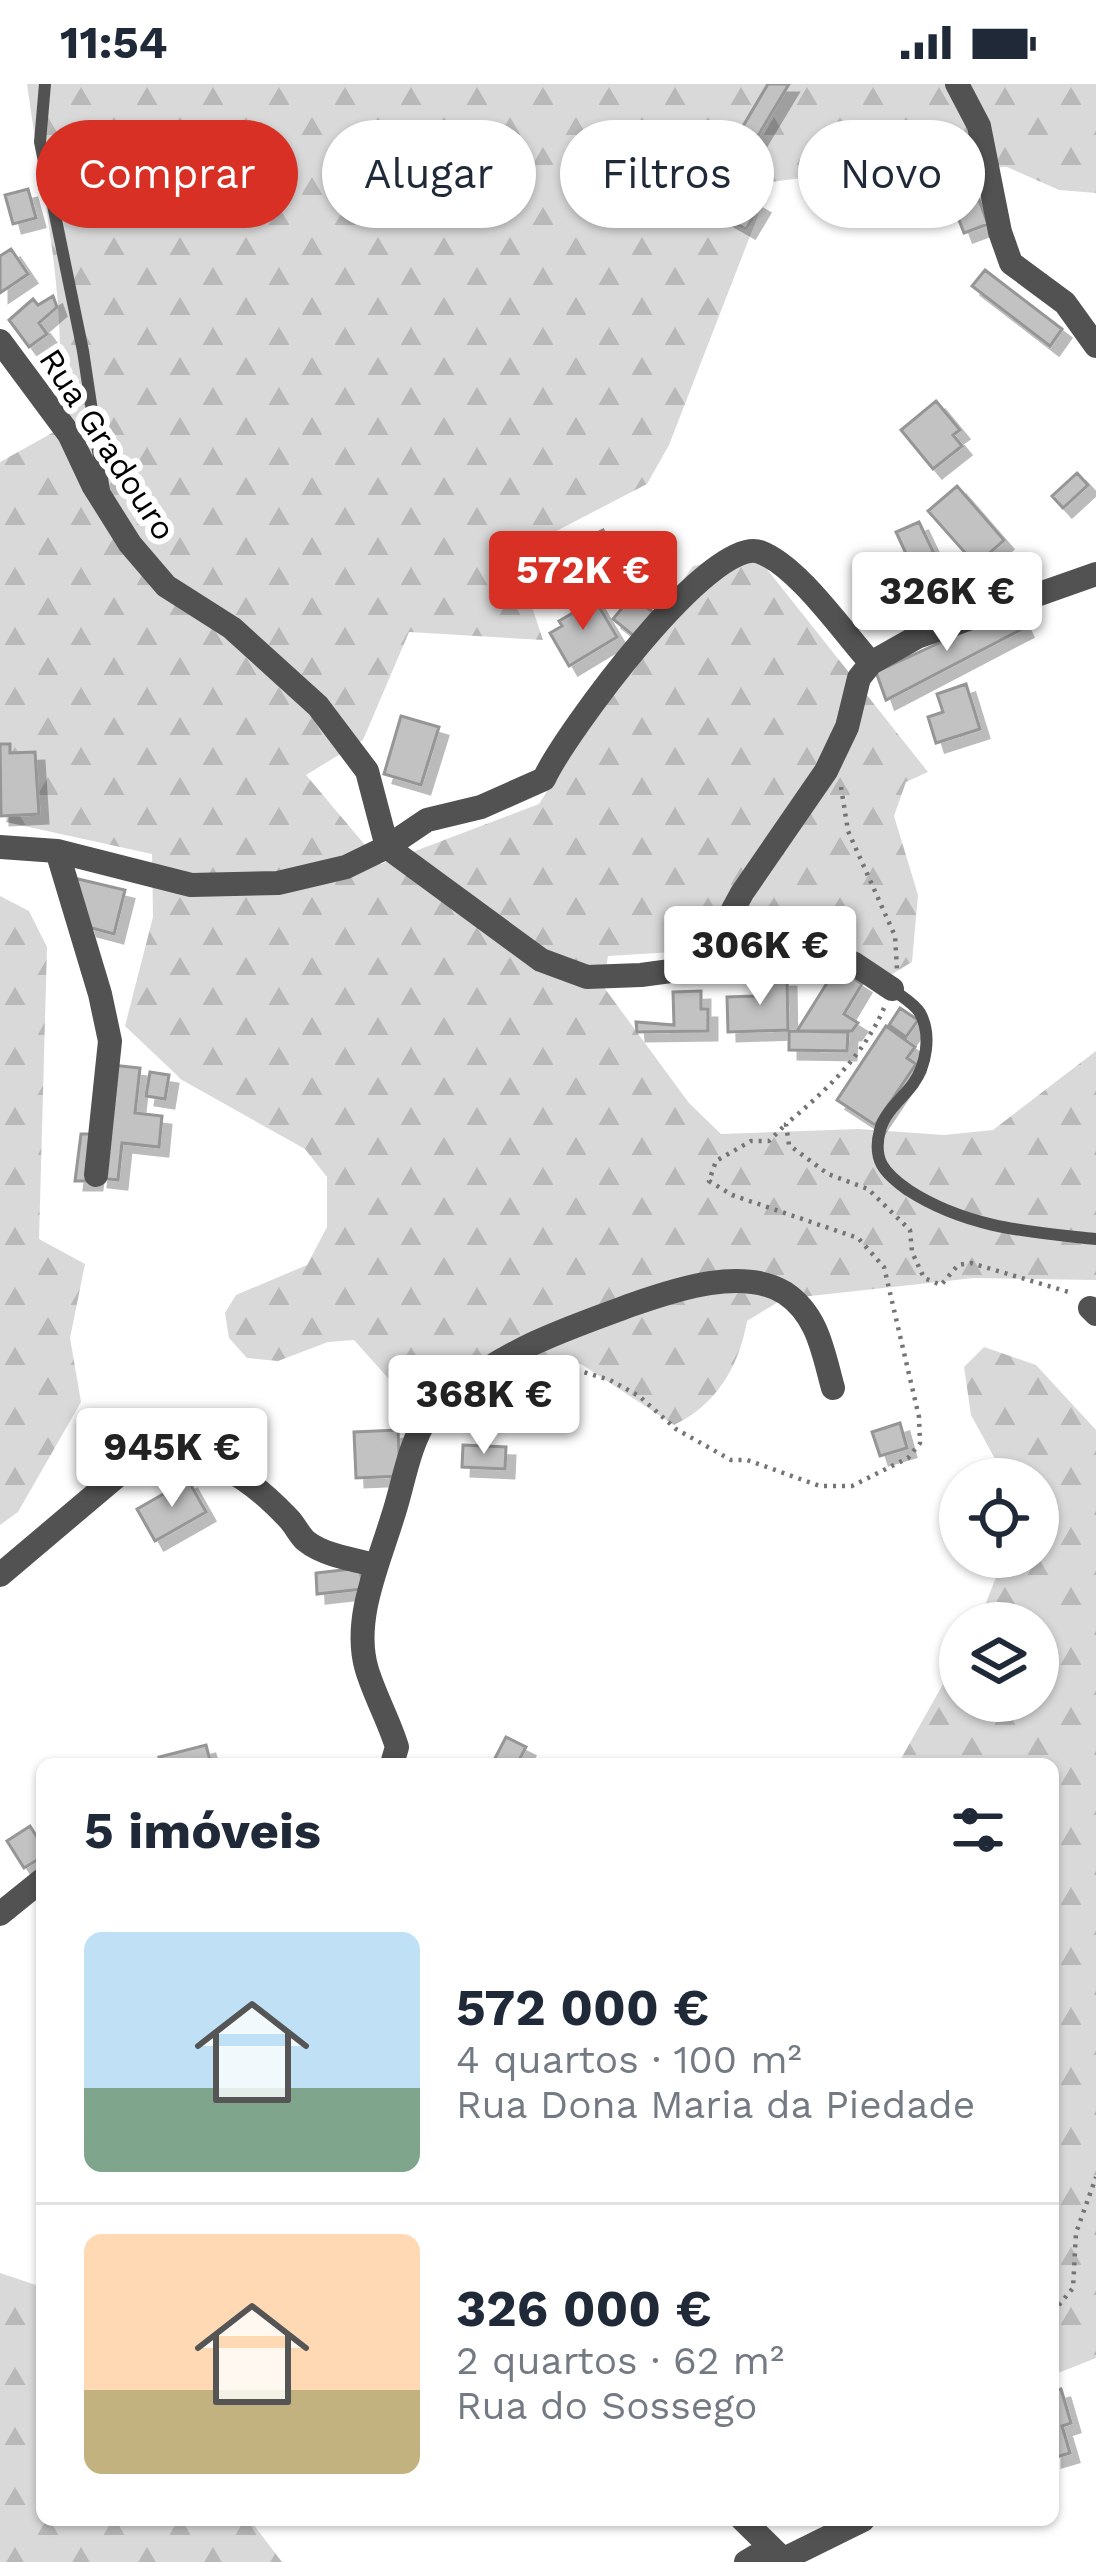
<!DOCTYPE html>
<html lang="pt">
<meta charset="utf-8">
<style>
body{margin:0;font-family:"Work Sans",sans-serif;background:#f6f6f7;color:#1f2937;height:100vh;display:flex;flex-direction:column;font-size:45px;white-space:nowrap}
*{box-sizing:border-box;margin:0}
p{font-size:39px;color:#747a83}
.icon{flex:none;width:66px;height:66px;fill:none;stroke:currentColor;stroke-width:2;stroke-linecap:round;stroke-linejoin:round}
.map{position:relative;flex:1;overflow:hidden}
.drawer{position:absolute;left:36px;top:1674px;width:1023px;height:768px;display:flex;flex-direction:column;background:#fff;border-radius:18px;box-shadow:0 3px 9px #0004}
.drawer>*{flex:none}
.guide{position:absolute;left:36px;top:36px;width:1026px;height:108px;display:flex;gap:24px}
.buttons{position:absolute;left:939px;top:1374px;display:grid;gap:24px}
.buttons a{display:grid;place-items:center;width:120px;height:120px;border-radius:50%;background:#fff;box-shadow:0 3px 9px #0004;font-size:60px}
.price{position:absolute;translate:-50% -102px;padding:0 27px;border-radius:12px;background:#fff;color:#222;font-size:39px;line-height:78px;filter:drop-shadow(0 3px 6px #0008)}
.price::after{content:'';position:absolute;left:50%;top:72px;width:36px;height:27px;margin-left:-18px;background:inherit;clip-path:polygon(0 0,100% 0,50% 100%)}
.price.selected{background:#d93025;color:#fff}
ul{padding:0;list-style:none}
li{display:flex;align-items:center;gap:36px;height:300px;padding:0 48px}
li+li{border-top:3px solid #e0e1e3}
li span{display:grid;place-items:center;flex:none;width:336px;height:240px;border-radius:18px;color:#555}
li>.icon{margin-inline-start:auto}
span .icon{width:144px;height:144px;fill:#fffc;stroke-width:1}
li b{font-size:51px}
h2{display:flex;justify-content:space-between;align-items:center;height:144px;padding:0 48px;font-size:51px}
.pill{padding:0 42px;border-radius:54px;background:#fff;box-shadow:0 3px 9px #0004;font-size:42px;line-height:108px}
.pill.selected{background:#d93025;color:#fff}
.status{display:flex;justify-content:space-between;align-items:center;height:84px;padding:0 60px;background:#fff;direction:ltr}
.status svg{height:33px;fill:currentColor}
.map>svg:first-child{display:block}
.forest{fill:url(#forest-firs)}
.building{fill:#c2c2c2;stroke:#969696;stroke-width:3;filter:url(#shadow)}
.lines{fill:none;stroke-linecap:round;stroke-linejoin:round}
.path{stroke:#747474;stroke-width:4.5;stroke-dasharray:3 6;stroke-linecap:butt}
.service{stroke:#525252;stroke-width:12}
.minor{stroke:#525252;stroke-width:24}
.labels{text-anchor:middle;stroke-width:12;stroke-linejoin:round;paint-order:stroke}
.street-label{font-size:33px;fill:#000;stroke:#fff}
</style>
<div class="status"><b>11:54</b><svg viewBox="0 0 49 12"><path d="M0 12V9h3v3zM5 12V6h3v6zM10 12V3h3v9zM15 12V0h3v12zM26 1h20v11H26zM47 4h2v5h-2z"/></svg></div>
<div class="map">
<svg width="1096" height="2478" viewBox="0 0 1096 2478">
<defs>
<pattern id="forest-firs" width="22" height="20" patternUnits="userSpaceOnUse" patternTransform="scale(3)"><rect width="22" height="20" fill="#d9d9d9"/><path d="M5 1l3.5 6h-7zM16 11l3.5 6h-7z" fill="#b8b8b8"/></pattern>
<filter id="shadow"><feDropShadow dx="9" dy="9" stdDeviation="0" flood-color="#0004"/></filter>
</defs>
<rect width="100%" height="100%" fill="#fff"/>
<path class="forest" d="M27,0h1069v109l-37,-3 -52,-23 -159,5 -77,10 -102,263 -22,39 -133,69 29,87 -134,-8 -46,108 -57,35 75,89 158,-60 123,-195 31,-43 61,-13 174,219 -22,10 -12,34 24,79 -6,67 -30,18 -109,-34 -165,10 -5,30 86,117 32,31 138,-5 85,6 49,-5 103,-79v229l-122,-2 -191,21 -36,22c-8,46 -31,84 -73,104l-93,-61 -54,-2 -34,8 -55,41 -25,-5 -59,-66 -26,2 -50,19 -31,-3 -18,-20 -4,-25 11,-18 71,-30 20,-38v-50l-22,-28 -123,-69 -57,-54 28,-109 -1,-63 -146,-32 3,-48 -9,-5v-307l54,-30c19,-113 -12,-235 -27,-348z
M0,812l29,15 18,36 -8,292 46,25 -15,74 11,64 -63,110 -18,13z
M984,1263l52,18 60,65v928l-43,17v-611h-155l62,-110v47h78v-78h-60l26,-66h34v-78h-32l-35,-64 -7,-48z
M0,2189l42,14v233h208l32,42h-282z"/>
<path class="building" d="M768,0h21l-57,95 -15,-9z
M28,105l8,29 -23,6 -8,-29z
M975,105l13,35 -24,9 -13,-34z
M738,107l23,13 -15,25 -23,-13z
M11,165l17,25 -28,19v-37z
M985,186l77,59 -12,17 -78,-60z
M53,212l4,11 -18,16 8,11 -18,13 -20,-27 24,-21 5,6z
M936,317l24,29 -7,5 9,11 -29,23 -32,-39z
M1077,389l11,12 -25,23 -11,-12z
M957,402l47,54 -28,25 -48,-54z
M919,438l28,59 40,-19 15,32 -71,32 -11,-23 7,-4 -31,-67z
M603,446l11,21 -21,11 -11,-21z
M571,456l11,27 -52,22 -12,-26z
M632,512l21,16 -19,24 -21,-17z
M595,516l22,37 -48,29 -19,-33 12,-7 -3,-5z
M1015,524l9,20 -138,72 -10,-28z
M966,600l14,45 -44,14 -8,-26 15,-5 -6,-18z
M401,632l38,11 -18,58 -37,-11z
M0,660h10v9l25,-1 4,62 -38,2z
M74,794l51,12 -11,44 -26,-7z
M837,883l25,17 -18,30 14,9 -6,8h-55z
M787,894l1,52 -60,2 -1,-35 28,-1v-17z
M701,907v18h7v22l-71,1 -1,-10 38,3 -1,-33z
M900,924l18,12 -12,17 -17,-12z
M886,942l29,21 -8,11 9,6 -41,61 -38,-25z
M789,947l59,1 -1,19 -58,-1z
M112,981l28,3 -5,45 27,3 -3,31 -37,-4 -4,37 -19,-2z
M150,988l19,3 -4,24 -19,-3z
M81,1050h18l-6,47h-18z
M900,1339l7,25 -27,8 -8,-24z
M398,1346l2,46 -44,2 -2,-46z
M463,1361l43,2 -1,22 -43,-2z
M188,1396l18,32 -51,29 -18,-32z
M360,1484l3,21 -46,5 -1,-21z
M506,1653l20,10 -9,17h-25z
M206,1661l5,19h-50l-2,-7z
M30,1742l12,19v12l-18,11 -17,-27z
M1061,2305l10,34 -9,3 8,27 -17,5v-67z"/>
<g class="lines">
<path class="path" d="M841,703l7,44 47,105 2,33
M884,924c-21,48 -58,83 -98,116l3,21 39,29 40,15 42,41 2,22 12,26 17,7 17,-20 13,-2 101,30
M550,1278l60,18 29,16 37,33 55,31h16l73,26h32l56,-28 12,-15 -1,-26 -35,-150 -26,-29 -126,-43 -23,-14 7,-20 35,-20h18l17,-17
M1053,2228l20,-24 3,-55 20,-56"/>
<path class="service" d="M45,0l-5,58 43,209 21,140
M892,905c9,7 23,15 28,24 12,22 6,53 -7,71 -11,15 -28,27 -33,46 -8,30 4,43 28,60 59,38 120,42 188,49"/>
<path class="minor" d="M957,0l22,42 21,106 11,31 54,40 31,43
M0,257l69,93 24,51 37,59 36,42 66,42 86,78 49,65 20,76
M0,763l57,4 134,34 87,-2 68,-16 41,-20 40,-27 54,-13 63,-28c20,-44 167,-245 216,-227 38,14 83,80 111,111
M387,763l154,113 46,17 54,-2 170,-23 42,11 39,26
M57,767l43,143 10,47 -14,134
M702,883l40,-74 84,-122 21,-44 12,-49 12,-15 46,-26 179,-63
M1090,1224l6,6
M0,1491l142,-120c66,-4 102,16 147,64 6,6 10,16 17,22 17,14 48,19 70,24
M392,1680l5,-17c-8,-26 -22,-51 -30,-77 -15,-49 11,-105 25,-151 12,-35 15,-71 36,-103 6,-10 18,-17 27,-24 56,-45 113,-64 179,-88 43,-15 109,-37 151,-11 33,22 38,59 48,95
M0,1830l42,-34
M743,2436l41,40
M746,2478l10,-6 28,3 79,-39"/>
</g>
<g class="labels">
<g class="street-label">
<text transform="translate(108 360) rotate(57)" y="12">Rua Gradouro</text>
</g>
</g>
</svg>
<div class="buttons">
<a><svg class="icon" aria-label="locate" viewBox="0 0 24 24"><circle cx="12" cy="12" r="6"/><path d="M12 2v4M12 18v4M2 12h4M18 12h4"/></svg></a>
<a><svg class="icon" aria-label="layers" viewBox="0 0 24 24"><path d="M12 4l9 5-9 5-9-5zM3 14l9 5 9-5"/></svg></a>
</div>
<b class="price selected" style="left:583px;top:549px">572K €</b>
<b class="price" style="left:947px;top:570px">326K €</b>
<b class="price" style="left:760px;top:924px">306K €</b>
<b class="price" style="left:484px;top:1373px">368K €</b>
<b class="price" style="left:172px;top:1426px">945K €</b>
<div class="guide">
<a class="pill selected">Comprar</a>
<a class="pill">Alugar</a>
<a class="pill">Filtros</a>
<a class="pill">Novo</a>
</div>
<section class="drawer">
<h2>5 imóveis<svg class="icon" aria-label="filters" viewBox="0 0 24 24"><path d="M4 7h16M4 17h16"/><circle cx="9" cy="7" r="2"/><circle cx="15" cy="17" r="2"/></svg></h2>
<ul>
<li><span style="background:linear-gradient(#bfe0f5 65%,#7fa58c 0)"><svg class="icon" aria-label="home" viewBox="0 0 24 24"><path d="M3 11l9-7 9 7M6 9v11h12V9"/></svg></span><div><b>572 000 €</b><p>4 quartos · 100 m²</p><p>Rua Dona Maria da Piedade</p></div></li>
<li><span style="background:linear-gradient(#ffd9b3 65%,#c2b280 0)"><svg class="icon" aria-label="home" viewBox="0 0 24 24"><path d="M3 11l9-7 9 7M6 9v11h12V9"/></svg></span><div><b>326 000 €</b><p>2 quartos · 62 m²</p><p>Rua do Sossego</p></div></li>
</ul>
</section>
</div>
